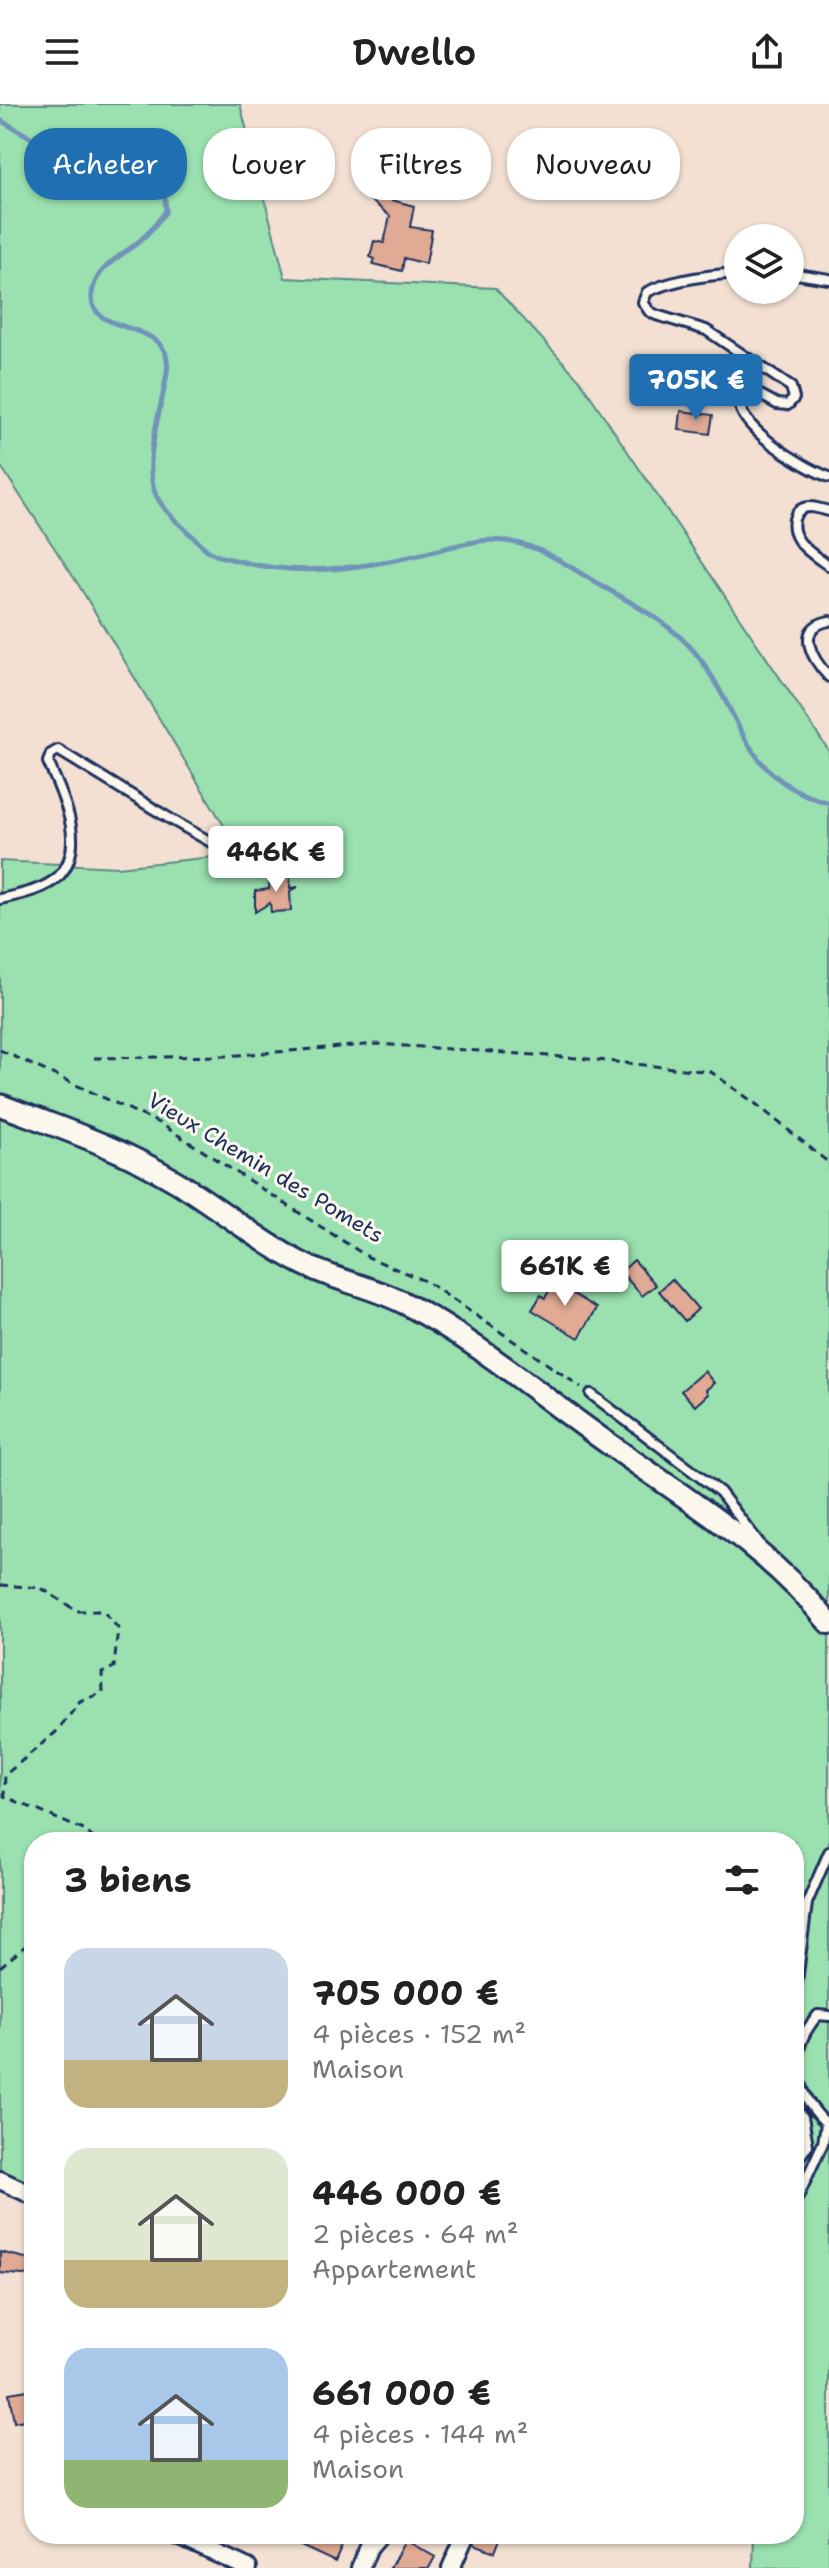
<!DOCTYPE html>
<html lang="fr">
<meta charset="utf-8">
<style>
body{margin:0;font-family:"Shantell Sans",sans-serif;background:#f6f6f6;color:#222;height:100vh;display:flex;flex-direction:column;font-size:30px;white-space:nowrap}
*{box-sizing:border-box;margin:0}
p{font-size:26px;color:#767676}
.icon{flex:none;width:44px;height:44px;fill:none;stroke:currentColor;stroke-width:2;stroke-linecap:round;stroke-linejoin:round}
.map{position:relative;flex:1;overflow:hidden}
.side{position:absolute;left:24px;top:1728px;width:780px;height:712px;display:flex;flex-direction:column;background:#fff;border-radius:32px;box-shadow:0 2px 6px #0004}
.side>*{flex:none}
.banner{position:absolute;left:24px;top:24px;width:782px;height:72px;display:flex;gap:16px}
.buttons{position:absolute;left:724px;top:120px;display:grid;gap:16px}
.buttons a{display:grid;place-items:center;width:80px;height:80px;border-radius:50%;background:#fff;box-shadow:0 2px 6px #0004;font-size:40px}
.price{position:absolute;translate:-50% -68px;padding:0 18px;border-radius:8px;background:#fff;color:#222;font-size:26px;line-height:52px;filter:drop-shadow(0 2px 4px #0008)}
.price::after{content:'';position:absolute;left:50%;top:48px;width:24px;height:18px;margin-left:-12px;background:inherit;clip-path:polygon(0 0,100% 0,50% 100%)}
.price.current{background:#1f6fb2;color:#fff}
ul{padding:0;list-style:none}
li{display:flex;align-items:center;gap:24px;height:200px;padding:0 40px}
li span{display:grid;place-items:center;flex:none;width:224px;height:160px;border-radius:24px;color:#555}
li>.icon{margin-inline-start:auto}
span .icon{width:96px;height:96px;fill:#fffc;stroke-width:1}
li b{font-size:34px}
h2{display:flex;justify-content:space-between;align-items:center;height:96px;padding:0 40px;font-size:34px}
.tag{padding:0 28px;border-radius:32px;background:#fff;box-shadow:0 2px 6px #0004;font-size:28px;line-height:72px}
.tag.current{background:#1f6fb2;color:#fff}
header{display:flex;justify-content:space-between;align-items:center;height:104px;padding:0 40px;background:#fff;font-size:36px;font-weight:600}
.map>svg:first-child{display:block}
.green{fill:#9ae1af;stroke:#5a8886;stroke-width:2}
.lines{fill:none;stroke-linecap:round;stroke-linejoin:round}
.stream{stroke:#7193b9;stroke-width:5}
.building{fill:#e0aa95;stroke:#1b2f5e;stroke-width:2}
.service-casing{stroke:#1b2f5e;stroke-width:14}
.minor-casing{stroke:#1b2f5e;stroke-width:22}
.tertiary-casing{stroke:#1b2f5e;stroke-width:26}
.path{stroke:#1b2f5e;stroke-width:3;stroke-dasharray:8 6;stroke-linecap:butt}
.service{stroke:#fbf7ec;stroke-width:8}
.minor{stroke:#fbf7ec;stroke-width:16}
.tertiary{stroke:#fbf7ec;stroke-width:20}
.labels{text-anchor:middle;stroke-width:6;stroke-linejoin:round;paint-order:stroke}
.street-label{font-size:22px;fill:#1b2f5e;stroke:#fbf7ec}
</style>
<header><svg class="icon" aria-label="menu" viewBox="0 0 24 24"><path d="M4 6h16M4 12h16M4 18h16"/></svg>Dwello<svg class="icon" aria-label="share" viewBox="0 0 24 24"><path d="M12 15V3M7 8l5-5 5 5M5 13v7h14v-7"/></svg></header>
<div class="map">
<svg width="829" height="2464" viewBox="0 0 829 2464">
<rect width="100%" height="100%" fill="#f3e0d2"/>
<filter id="ink" filterUnits="userSpaceOnUse"><feTurbulence type="fractalNoise" baseFrequency=".0125" numOctaves="2"/><feDisplacementMap in="SourceGraphic" scale="16" xChannelSelector="R" yChannelSelector="G"/><feConvolveMatrix kernelMatrix="1 2 1 2 8 2 1 2 1" color-interpolation-filters="sRGB"/></filter>
<g filter="url(#ink)">
<path class="green" d="M0,0h240l45,174 210,10 84,91 250,372v1817h-76l1,-34h40v-692h-760v359l-34,-19v-1321l118,6 123,-13 -163,-270 -78,-119z"/>
<g class="lines">
<path class="stream" d="M0,16l39,22 39,3 37,-10 20,4 16,20 13,29 2,23c-6,8 -12,16 -19,23 -18,20 -53,30 -55,61 -3,44 83,21 75,77 -4,35 -25,86 -12,120 5,15 22,30 34,41 7,6 15,16 23,20 6,4 16,5 23,7 58,17 121,9 179,-4 49,-11 80,-27 129,-4 18,8 35,20 52,30 38,22 80,42 106,78 44,61 42,119 128,143"/>
</g>
<path class="building" d="M359,87l55,15 -4,21 22,3 -6,34 -22,-6 -2,13 -29,-7 2,-5 -5,-2 4,-16 10,2 6,-27z
M681,307l32,4 -3,19 -31,-4z
M269,769h21v15l8,-1 -8,4 1,20 -20,1 -1,-9 -15,9v-21l14,-2z
M634,1156l22,25 -14,11 -21,-24z
M558,1172l13,8 -4,6 30,18 -18,30 -47,-28 9,-15 4,3z
M672,1175l26,30 -13,12 -26,-30z
M704,1267l10,12 -8,7 2,4 -13,12 -14,-15z
M0,2148l34,8v16l-34,-3z
M34,2285v29l-20,4 -5,-29z
M275,2430h58l12,5 -10,23z
M477,2430h25l-7,18 -21,-8z
M405,2436l30,17 -6,11h-39z"/>
<g class="lines">
<defs>
<path id="service" d="M738,169c-29,2 -65,6 -91,19l-4,10 6,9 7,4 50,15 85,57 3,11 -6,7 -11,-1 -26,-14 -11,6c-9,29 65,72 89,81
M790,169l39,6
M829,407c-6,-1 -13,-4 -19,-4 -19,0 -20,22 -11,34 7,10 20,18 30,25
M829,517c-35,7 -17,38 0,56
M0,795c18,-4 45,-9 59,-23 29,-31 3,-82 -11,-114l3,-8 7,-4 114,70 79,45
M591,1290l129,98 40,52
M794,1901l13,-102 22,-51
M794,2004l9,9 5,28 -7,10h-7
M794,2096l4,-3 25,-54 3,-20c-34,-32 -39,-73 -8,-108l11,1"/>
<path id="minor" d="M0,2076l34,16
M174,2430l74,34
M360,2464l9,-21 11,-13
M451,2464l15,-34"/>
<path id="tertiary" d="M0,1001c61,23 121,43 177,77 41,25 79,57 122,80 33,18 73,24 107,42 73,38 136,93 203,140 81,58 156,101 220,179"/>
</defs>
<use href="#service" class="service-casing"/>
<use href="#minor" class="minor-casing"/>
<use href="#tertiary" class="tertiary-casing"/>
<path class="path" d="M0,946l161,74 207,133 59,25 154,105
M94,954l131,-2 153,-12 200,14 133,14 45,32 73,59
M0,1481l41,3 36,23h26l15,17 -4,39 -12,6 1,19 -23,10 -24,30 -51,43 -1,21 82,35 11,11
M0,1863l34,-28"/>
<use href="#service" class="service"/>
<use href="#minor" class="minor"/>
<use href="#tertiary" class="tertiary"/>
</g>
</g>
<g class="labels">
<g class="street-label">
<text transform="translate(266 1063) rotate(31)" y="8">Vieux Chemin des Pomets</text>
</g>
</g>
</svg>
<div class="buttons">
<a><svg class="icon" aria-label="layers" viewBox="0 0 24 24"><path d="M12 4l9 5-9 5-9-5zM3 14l9 5 9-5"/></svg></a>
</div>
<b class="price current" style="left:696px;top:318px">705K €</b>
<b class="price" style="left:276px;top:790px">446K €</b>
<b class="price" style="left:565px;top:1204px">661K €</b>
<div class="banner">
<a class="tag current">Acheter</a>
<a class="tag">Louer</a>
<a class="tag">Filtres</a>
<a class="tag">Nouveau</a>
</div>
<section class="side">
<h2>3 biens<svg class="icon" aria-label="filters" viewBox="0 0 24 24"><path d="M4 7h16M4 17h16"/><circle cx="9" cy="7" r="2"/><circle cx="15" cy="17" r="2"/></svg></h2>
<ul>
<li><span style="background:linear-gradient(#c9d6e8 70%,#c2b280 0)"><svg class="icon" aria-label="home" viewBox="0 0 24 24"><path d="M3 11l9-7 9 7M6 9v11h12V9"/></svg></span><div><b>705 000 €</b><p>4 pièces · 152 m²</p><p>Maison</p></div></li>
<li><span style="background:linear-gradient(#dfe7d0 70%,#c2b280 0)"><svg class="icon" aria-label="home" viewBox="0 0 24 24"><path d="M3 11l9-7 9 7M6 9v11h12V9"/></svg></span><div><b>446 000 €</b><p>2 pièces · 64 m²</p><p>Appartement</p></div></li>
<li><span style="background:linear-gradient(#a9c7e8 70%,#8fb573 0)"><svg class="icon" aria-label="home" viewBox="0 0 24 24"><path d="M3 11l9-7 9 7M6 9v11h12V9"/></svg></span><div><b>661 000 €</b><p>4 pièces · 144 m²</p><p>Maison</p></div></li>
</ul>
</section>
</div>
